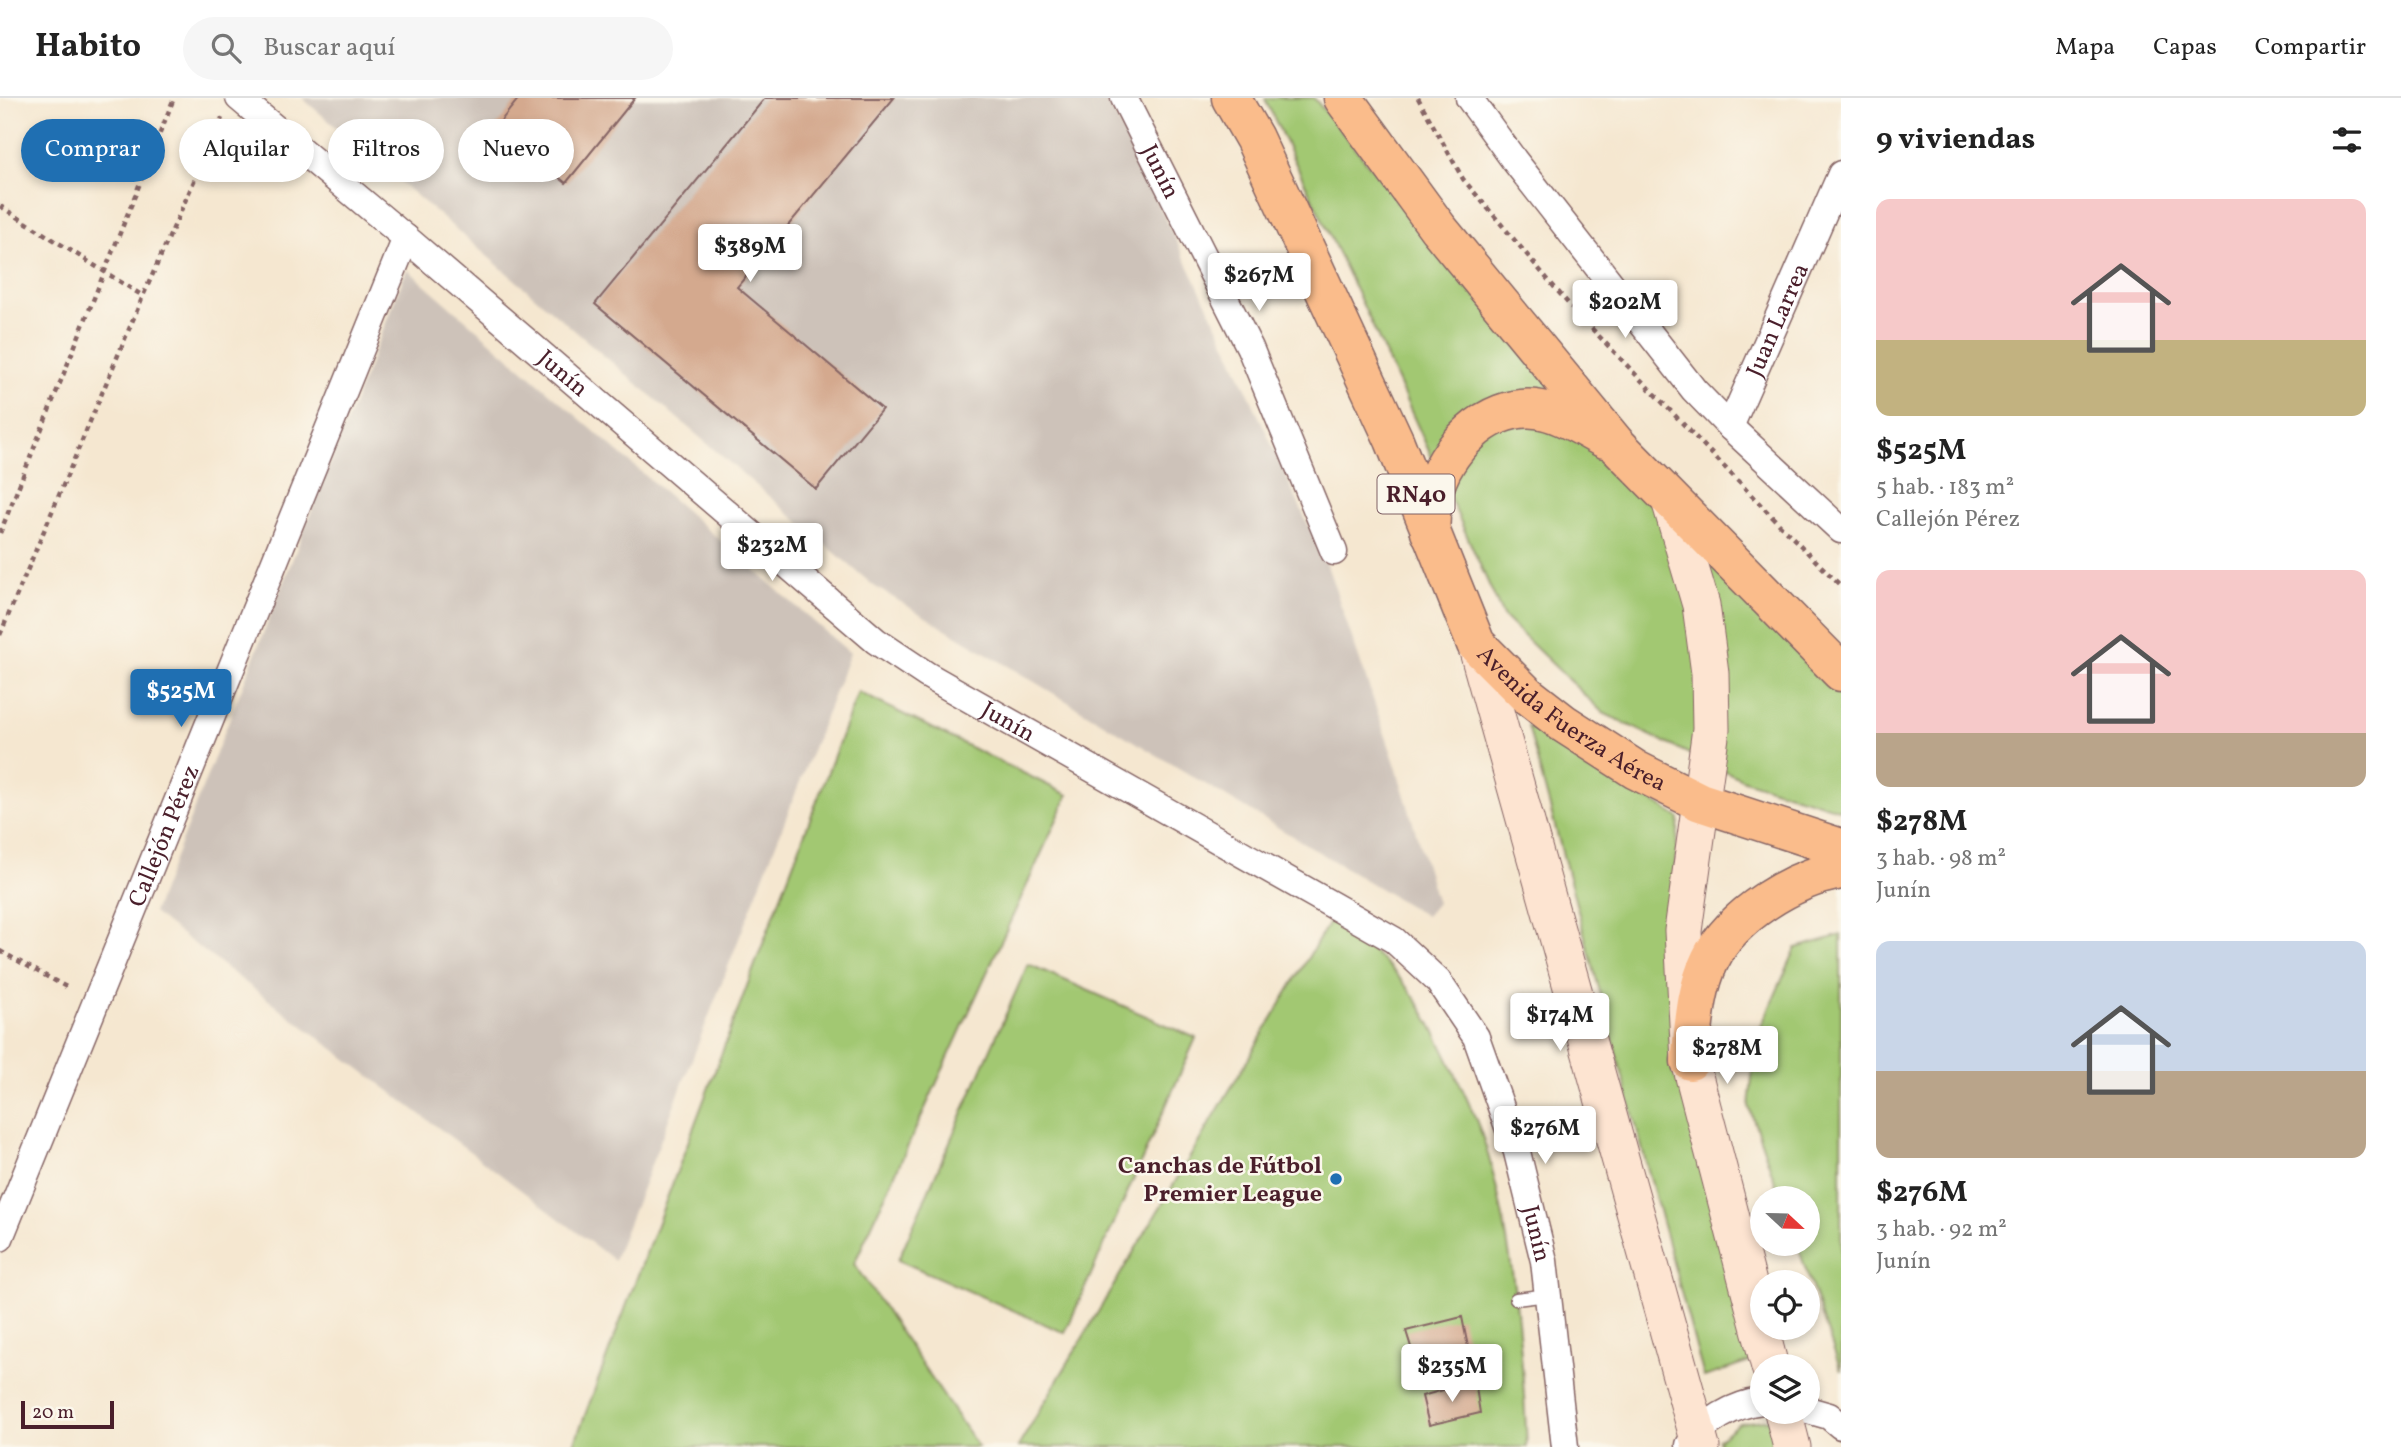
<!DOCTYPE html>
<html lang="es">
<meta charset="utf-8">
<style>
body{margin:0;font-family:Vollkorn,serif;background:#f6f6f6;color:#222;height:100vh;display:flex;flex-direction:column;font-size:26px;white-space:nowrap}
*{box-sizing:border-box;margin:0}
p{font-size:23px;color:#767676}
.icon{flex:none;width:38px;height:38px;fill:none;stroke:currentColor;stroke-width:2;stroke-linecap:round;stroke-linejoin:round}
.map{position:relative;flex:1;overflow:hidden}
.panel{display:flex;flex-direction:column;background:#fff;width:560px}
.panel>*{flex:none}
.top-card{position:absolute;left:21px;top:21px;width:665px;height:63px;display:flex;gap:14px}
.needle{width:46px;rotate:112deg}
.fabs{position:absolute;left:1750px;top:1088px;display:grid;gap:14px}
.fabs a{display:grid;place-items:center;width:70px;height:70px;border-radius:50%;background:#fff;box-shadow:0 4px 10px #0003;font-size:35px}
.scale{position:absolute;left:21px;bottom:18px;width:93px;box-sizing:border-box;padding-left:7px;border:4px solid #4a1f2b;border-top:0;font-size:19px;line-height:24px;white-space:nowrap;color:#4a1f2b;-webkit-text-stroke:5px #fbf7ec;paint-order:stroke}
.price{position:absolute;translate:-50% -60px;padding:0 16px;border-radius:7px;background:#fff;color:#222;font-size:23px;line-height:46px;filter:drop-shadow(0 2px 4px #0008)}
.price::after{content:'';position:absolute;left:50%;top:42px;width:21px;height:16px;margin-left:-10px;background:inherit;clip-path:polygon(0 0,100% 0,50% 100%)}
.price.on{background:#1f6fb2;color:#fff}
ul{padding:0;list-style:none}
li{display:grid;align-content:center;gap:14px;height:371px;padding:0 35px}
li span{display:grid;place-items:center;height:217px;border-radius:14px;color:#555}
li>.icon{margin-inline-start:auto}
span .icon{width:126px;height:126px;fill:#fffc;stroke-width:1}
li b{font-size:30px}
h2{display:flex;justify-content:space-between;align-items:center;height:84px;padding:0 35px;font-size:30px}
.chip{padding:0 24px;border-radius:32px;background:#fff;box-shadow:0 4px 10px #0003;font-size:24px;line-height:63px}
.chip.on{background:#1f6fb2;color:#fff}
header{display:flex;align-items:center;gap:42px;box-sizing:border-box;height:98px;padding:0 35px;background:#fff;border-bottom:2px solid #e0e0e0}
header strong{font-size:33px}
nav{display:flex;gap:38px;margin-inline-start:auto;font-size:24px}
.search{width:490px;height:63px;background:#f6f6f6;display:flex;align-items:center;gap:18px;box-sizing:border-box;padding:0 24px;border-radius:38px;color:#767676;font-size:26px}
main{display:flex;flex:1;min-height:0}
.map>svg:first-child{display:block}
.industrial{fill:#cdc2b9}
.green{fill:#a2c872;stroke:#76744e;stroke-width:2}
.building{fill:#d4a98e}
.lines{fill:none;stroke-linecap:round;stroke-linejoin:round}
.service-casing{stroke:#866565;stroke-width:15}
.minor-casing{stroke:#866565;stroke-width:29}
.secondary-casing{stroke:#866565;stroke-width:39}
.trunk-casing{stroke:#866565;stroke-width:41}
.path{stroke:#866565;stroke-width:4.5;stroke-dasharray:5 5;stroke-linecap:butt}
.service{stroke:#fff;stroke-width:12}
.minor{stroke:#fff;stroke-width:26}
.secondary{stroke:#fde4d1;stroke-width:37}
.trunk{stroke:#fabc8b;stroke-width:38}
.poi-dot{fill:#1f6fb2;stroke:#fbf7ec;stroke-width:2.5}
.labels{text-anchor:middle;stroke-width:5;stroke-linejoin:round;paint-order:stroke}
.shield{fill:#fbf7ec;stroke:#7f6065;stroke-width:2}
.shield-label{font-size:23px;font-weight:bold;fill:#4a1f2b}
.street-label{font-size:24px;fill:#4a1f2b;stroke:#fbf7ec}
.poi-label{font-size:24px;font-weight:bold;fill:#4a1f2b;stroke:#fbf7ec;text-anchor:end}
</style>
<header>
<strong>Habito</strong>
<div class="search"><svg class="icon" aria-label="search" viewBox="0 0 24 24"><circle cx="10" cy="10" r="6"/><path d="M15 15l6 6"/></svg>Buscar aquí</div>
<nav><a>Mapa</a><a>Capas</a><a>Compartir</a></nav>
</header>
<main>
<div class="map">
<svg width="1841" height="1349" viewBox="0 0 1841 1349">
<rect width="100%" height="100%" fill="#fbf7ec"/>
<filter id="ink" filterUnits="userSpaceOnUse"><feTurbulence type="fractalNoise" baseFrequency=".0143" numOctaves="2"/><feDisplacementMap in="SourceGraphic" scale="14" xChannelSelector="R" yChannelSelector="G"/><feConvolveMatrix kernelMatrix="1 2 1 2 8 2 1 2 1" color-interpolation-filters="sRGB"/></filter>
<filter id="wash" filterUnits="userSpaceOnUse"><feTurbulence type="fractalNoise" baseFrequency=".00686" numOctaves="4" result="noise"/><feDisplacementMap in="SourceGraphic" scale="28" xChannelSelector="R" yChannelSelector="G"/><feGaussianBlur stdDeviation="1.57" result="paint"/><feColorMatrix in="noise" values="0 0 0 0 0 0 0 0 0 0 0 0 0 0 0 0 0 1.4 0 .05"/><feComposite in="paint" operator="in"/></filter>
<g filter="url(#wash)">
<rect width="100%" height="100%" fill="#f5e7d0"/>
<path class="industrial" d="M302,0h802l9,13 108,222 108,238 66,192 42,140 -11,13 -552,-330z
M407,171l443,384 -236,607 -461,-347z"/>
<path class="green" d="M1267,0h47l228,277 299,315v120l-97,-30 -141,-67 -100,-97 -133,-296 -105,-221z
M858,594l210,103 -214,469 124,183h-405z
M1528,628l32,15 119,77 -8,96 82,447 -49,16z
M1331,821c27,20 55,41 75,67 19,24 32,51 45,79 14,30 30,61 38,93 26,94 33,192 38,289h-509z
M1841,837v436l-44,-127h11v-45h-27l-32,-92 7,-69 40,-90z
M1028,866l168,74 -131,295 -167,-73z
M1770,1321l7,28h-57l-2,-7 21,-17z"/>
<g id="blocks">
<path class="building" d="M519,0h116l-69,85 -70,-56z
M765,0h129l-157,189 145,122 -66,80 -221,-185z
M1462,1219l6,30 -53,13 -9,-29z
M1475,1283l5,32 -51,12 -7,-29z"/>
</g>
</g>
<g filter="url(#ink)">
<use href="#blocks" fill-opacity="0" stroke="#866565" stroke-width="2"/>
<g class="lines">
<defs>
<path id="service" d="M1516,1201l32,-4"/>
<g id="minor">
<path id="s1" d="M239,0l167,140 470,403 51,34 467,265 44,41 38,56 41,115 27,109 21,186"/>
<path id="s2" d="M1124,0l126,250 84,204"/>
<path d="M1469,0l45,62 180,230 36,37 111,103"/>
<path id="s3" d="M1730,329l111,-253"/>
<path id="s4" d="M0,1140l406,-1000"/>
<path d="M1808,1312l21,6 12,10"/>
<path d="M1689,1347c14,-23 46,-41 73,-44"/>
</g>
<path id="secondary" d="M1670,402l31,105 9,68 1,56 -28,202 7,130 80,306
M1476,546l225,803
M1783,1314l9,35"/>
<g id="trunk">
<path id="s5" d="M1231,0l23,40 140,302 82,204 51,51 36,28 73,47 64,32 141,46"/>
<path d="M1343,0l95,130 178,216 225,228"/>
<path d="M1430,434c1,-12 1,-26 3,-38 11,-44 54,-90 103,-85 24,3 48,19 69,30"/>
<path d="M1690,963c4,-34 5,-70 20,-101 22,-45 83,-82 131,-90"/>
</g>
</defs>
<use href="#service" class="service-casing"/>
<use href="#minor" class="minor-casing"/>
<use href="#secondary" class="secondary-casing"/>
<use href="#trunk" class="trunk-casing"/>
<path class="path" d="M1418,0l45,81 109,129 208,217 61,61
M0,108l143,90
M0,435l174,-435
M0,537l143,-339 79,-178
M0,853l70,38"/>
<use href="#service" class="service"/>
<use href="#minor" class="minor"/>
<use href="#secondary" class="secondary"/>
<use href="#trunk" class="trunk"/>
</g>
</g>
<circle class="poi-dot" cx="1336" cy="1081" r="7"/>
<g class="labels">
<rect class="shield" x="1377.5" y="376.5" width="77" height="39" rx="5"/>
<g class="shield-label">
<text x="1416" y="404">RN40</text>
</g>
<g class="street-label">
<text dy="8" stroke="none"><textPath href="#s2" startOffset="82">Junín</textPath></text>
<text dy="8" stroke="none"><textPath href="#s3" startOffset="117">Juan Larrea</textPath></text>
<text dy="8" stroke="none"><textPath href="#s1" startOffset="425">Junín</textPath></text>
<text dy="8" stroke="none"><textPath href="#s5" startOffset="721">Avenida Fuerza Aérea</textPath></text>
<text dy="8" stroke="none"><textPath href="#s1" startOffset="992">Junín</textPath></text>
<text dy="8" stroke="none"><textPath href="#s4" startOffset="434">Callejón Pérez</textPath></text>
<text dy="8" stroke="none"><textPath href="#s1" startOffset="1769">Junín</textPath></text>
</g>
<g class="poi-label">
<text x="1322" y="1075">Canchas de Fútbol<tspan x="1322" dy="28">Premier League</tspan></text>
</g>
</g>
</svg>
<div class="fabs">
<a><svg class="needle" viewBox="-14 -14 28 28"><path d="M0-13l5 13h-10z" fill="#e53935"/><path d="M0 13l5-13h-10z" fill="#767676"/></svg></a>
<a><svg class="icon" aria-label="locate" viewBox="0 0 24 24"><circle cx="12" cy="12" r="6"/><path d="M12 2v4M12 18v4M2 12h4M18 12h4"/></svg></a>
<a><svg class="icon" aria-label="layers" viewBox="0 0 24 24"><path d="M12 4l9 5-9 5-9-5zM3 14l9 5 9-5"/></svg></a>
</div>
<div class="scale">20 m</div>
<b class="price" style="left:750px;top:186px">$389M</b>
<b class="price" style="left:1259px;top:215px">$267M</b>
<b class="price" style="left:1625px;top:242px">$202M</b>
<b class="price" style="left:772px;top:485px">$232M</b>
<b class="price on" style="left:181px;top:631px">$525M</b>
<b class="price" style="left:1560px;top:955px">$174M</b>
<b class="price" style="left:1727px;top:988px">$278M</b>
<b class="price" style="left:1545px;top:1068px">$276M</b>
<b class="price" style="left:1452px;top:1306px">$235M</b>
<div class="top-card">
<a class="chip on">Comprar</a>
<a class="chip">Alquilar</a>
<a class="chip">Filtros</a>
<a class="chip">Nuevo</a>
</div>
</div>
<section class="panel">
<h2>9 viviendas<svg class="icon" aria-label="filters" viewBox="0 0 24 24"><path d="M4 7h16M4 17h16"/><circle cx="9" cy="7" r="2"/><circle cx="15" cy="17" r="2"/></svg></h2>
<ul>
<li><span style="background:linear-gradient(#f6c9c9 65%,#c2b280 0)"><svg class="icon" aria-label="home" viewBox="0 0 24 24"><path d="M3 11l9-7 9 7M6 9v11h12V9"/></svg></span><div><b>$525M</b><p>5 hab. · 183 m²</p><p>Callejón Pérez</p></div></li>
<li><span style="background:linear-gradient(#f6c9c9 75%,#b9a48a 0)"><svg class="icon" aria-label="home" viewBox="0 0 24 24"><path d="M3 11l9-7 9 7M6 9v11h12V9"/></svg></span><div><b>$278M</b><p>3 hab. · 98 m²</p><p>Junín</p></div></li>
<li><span style="background:linear-gradient(#c9d6e8 60%,#b9a48a 0)"><svg class="icon" aria-label="home" viewBox="0 0 24 24"><path d="M3 11l9-7 9 7M6 9v11h12V9"/></svg></span><div><b>$276M</b><p>3 hab. · 92 m²</p><p>Junín</p></div></li>
</ul>
</section>
</main>
